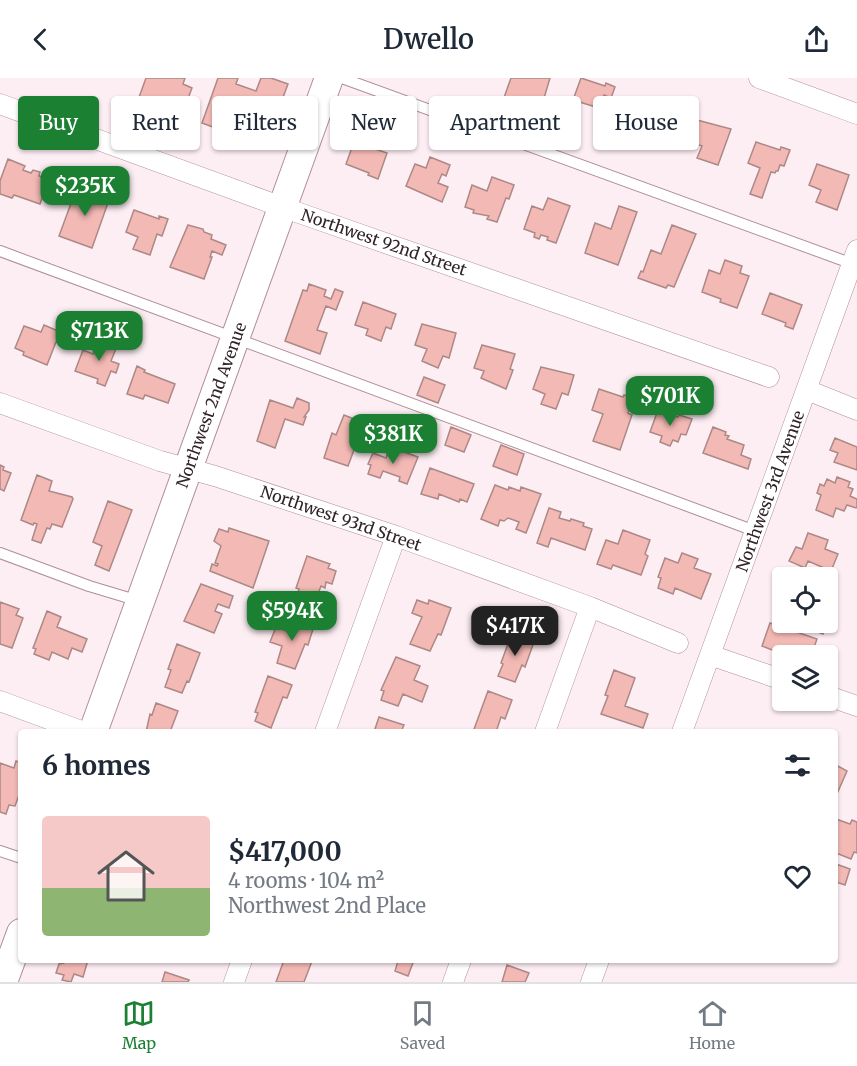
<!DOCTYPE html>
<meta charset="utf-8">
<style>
body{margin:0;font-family:Merriweather,serif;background:#f2f2f3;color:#1f2937;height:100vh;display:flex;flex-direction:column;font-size:22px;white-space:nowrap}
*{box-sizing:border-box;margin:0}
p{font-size:20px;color:#747a83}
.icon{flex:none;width:33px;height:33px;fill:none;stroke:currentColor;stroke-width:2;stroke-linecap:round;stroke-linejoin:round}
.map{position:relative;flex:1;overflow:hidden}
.drawer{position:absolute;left:18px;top:651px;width:820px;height:234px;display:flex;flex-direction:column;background:#fff;border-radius:6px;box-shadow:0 2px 4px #0004}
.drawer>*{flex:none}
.top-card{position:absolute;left:18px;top:18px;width:822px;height:54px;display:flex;gap:12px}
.tools{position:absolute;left:772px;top:489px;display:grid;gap:12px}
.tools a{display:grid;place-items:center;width:66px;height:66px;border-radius:6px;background:#fff;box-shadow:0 2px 4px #0004;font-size:30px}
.price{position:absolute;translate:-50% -51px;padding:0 14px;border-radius:12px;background:#1c8033;color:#fff;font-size:20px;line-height:39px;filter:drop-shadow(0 2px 3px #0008)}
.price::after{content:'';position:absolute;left:50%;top:36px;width:18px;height:14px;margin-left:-9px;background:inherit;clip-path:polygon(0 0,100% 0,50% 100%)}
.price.selected{background:#222;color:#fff}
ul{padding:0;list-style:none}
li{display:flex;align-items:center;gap:18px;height:150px;padding:0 24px}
li span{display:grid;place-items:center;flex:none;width:168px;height:120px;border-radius:6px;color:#555}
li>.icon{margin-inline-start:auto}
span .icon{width:72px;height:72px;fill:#fffc;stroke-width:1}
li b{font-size:26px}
h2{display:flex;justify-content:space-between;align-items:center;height:72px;padding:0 24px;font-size:26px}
.tag{padding:0 21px;border-radius:6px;background:#fff;box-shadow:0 2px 4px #0004;font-size:21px;line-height:54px}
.tag.selected{background:#1c8033;color:#fff}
header{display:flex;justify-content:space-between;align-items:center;height:78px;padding:0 24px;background:#fff;font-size:27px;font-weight:600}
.tab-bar{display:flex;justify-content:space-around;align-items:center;height:84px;border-top:2px solid #e0e1e3;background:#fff;font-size:16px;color:#747a83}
.tab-bar a{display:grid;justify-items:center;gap:3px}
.tab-bar .selected{color:#1c8033}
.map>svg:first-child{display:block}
.building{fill:#f3b9b5;stroke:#ac8886;stroke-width:1.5}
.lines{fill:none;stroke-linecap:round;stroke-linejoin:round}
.lane-casing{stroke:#af8e9b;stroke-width:12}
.street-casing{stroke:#af8e9b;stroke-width:21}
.secondary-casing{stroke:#af8e9b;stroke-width:30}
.lane{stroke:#fff;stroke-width:10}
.street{stroke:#fff;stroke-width:20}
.secondary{stroke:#fff;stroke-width:28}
.labels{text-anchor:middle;stroke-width:4.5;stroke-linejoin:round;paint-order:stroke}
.street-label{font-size:16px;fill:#2f2228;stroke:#fff}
</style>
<header><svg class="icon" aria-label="back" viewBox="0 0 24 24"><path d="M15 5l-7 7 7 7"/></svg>Dwello<svg class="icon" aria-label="share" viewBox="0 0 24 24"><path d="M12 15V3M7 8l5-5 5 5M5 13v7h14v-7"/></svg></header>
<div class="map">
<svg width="857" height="904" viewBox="0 0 857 904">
<rect width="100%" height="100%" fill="#fdeef4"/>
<path class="building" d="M146,0h39l-2,6 9,4 -8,21 -9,-4 -3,9 -34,-14z
M218,0h20l-2,6 20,7 5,-13h10l17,6 -13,35 -11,-4 -7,21 -33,-13 -3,7 -19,-7z
M511,0h39l-8,27 -14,-6 -4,9 -5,-1 -2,5 -16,-6z
M581,0l24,8 1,-3 9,4 -4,11 -7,-3 -5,13 -26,-8z
M640,21l24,8 1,-2 8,3 -5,17 -6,-2 -3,8 -4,-1 -2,6 -11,-4 2,-6 -12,-4z
M697,42l34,9 -13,36 -21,-7 5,-12 -13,-4z
M364,59l14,5 -3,7 12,4 -9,26 -10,-4 1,-2 -23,-9 8,-22 7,2z
M756,64l24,8 1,-3 9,3 -6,16 -4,-1 -2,6h-2l-1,2 -4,-1 -9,26 -12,-4 10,-26 -12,-5z
M430,79l20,8 -4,11 -4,-2 -4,9 10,4 -6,15 -36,-16 9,-22 11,4z
M8,81l17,7 -2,4 8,3 2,-3 7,2 -1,4 10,3 -9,25 -26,-9 -2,3 -12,-4v-13z
M817,86l32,11 -12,35 -21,-8 5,-12 -12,-5z
M492,99l22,8 -5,14 -3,-1 -9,24 -10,-3 2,-3 -16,-3 1,-3 -9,-3 7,-22 15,6z
M77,109l33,10 -18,51 -33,-12z
M548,120l22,8 -14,37 -9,-3 1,-3 -7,-2 -2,4 -5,-2 1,-4 -11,-4 8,-23 11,4z
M619,128l18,6 -19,53 -33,-12 10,-30 16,6z
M134,132l25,9v-3l9,3 -6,17 -5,-2 -7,21 -17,-6 5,-12 -12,-5z
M188,147l15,4 1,3 8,3 -1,4 15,6 -4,10 -10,-4 -2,6h2l-8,22 -34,-12z
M672,147l24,9 -22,53 -6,-2 -2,3 -28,-10 3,-7 2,1 8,-22 10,4z
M725,182l17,6 -2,7 9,3 -12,32 -17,-6 1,-3 -19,-7 7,-22 11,4z
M309,206l17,6 -2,6 7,3 4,-10 8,3 -7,18 -10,-4 -9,24 10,3 -7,21 -35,-13 18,-51 4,1z
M770,215l32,12 -9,24 -8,-3 1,-3 -24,-9z
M363,224l33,12 -5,15 -5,-2 -5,14 -15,-6 2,-6 -13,-4z
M422,246l34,9 -7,25 -6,-2 -5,12 -16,-7 5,-12 -12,-4z
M44,247l14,6 1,-4 6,2 -5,14 -4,-1 -9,23 -24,-10 1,-3 -9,-4 9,-22 17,6z
M99,261l18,7 -6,15 8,3 -3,9 -5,-2 -6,15 -8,-3 1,-4 -23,-8 8,-21 10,4z
M482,267l33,9 -5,15 3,1 -7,19 -25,-11 3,-7 -10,-3z
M137,288l8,4 -1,2 31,12 -7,19 -23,-8 -2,4 -16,-5z
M541,289l33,8 -6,20 -6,-2 -6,16 -15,-5 4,-10 -12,-5z
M424,299l21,8 -7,18 -21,-8z
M599,311l24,8 1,-2 9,3 -5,15 4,2 -12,35 -27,-9 10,-27 -11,-4z
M297,320l12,5v7l-5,7h2l-3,8 -18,-6 -10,29 -18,-7 13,-41 23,8z
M658,332l20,7 1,-2 13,4 -6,16 -5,-1 -3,8 -5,-2 -3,6 -10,-4 2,-6 -12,-4z
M344,337l20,8 -16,43 -24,-8 8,-25 4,2z
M451,349l20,8 -7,17 -19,-7z
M713,349l13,5 -1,3 4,1 -2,3 17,6 -3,10 10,4 -3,10 -45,-16z
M835,360l22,9v23l-23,-8 4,-9 -8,-3z
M501,367l23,9 -7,21 -24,-9z
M390,369l28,10 -11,27 -8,-3 1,-4 -17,-6 -3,7 -12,-4 3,-9 -3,-1 5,-11 13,5z
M0,387l4,2 -1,3 8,3 -7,18 -4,-2z
M430,390l44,16 -7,18 -7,-3 -1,3 -20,-8 -1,5 -17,-5z
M37,397l15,6 -3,10 23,6 1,2 -11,28 -10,-3 -2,5 -3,-1 -6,15 -9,-3 5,-16 -3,-1 -1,2 -12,-5z
M837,399l13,5 -2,5 5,2 -3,7 7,3v8l-1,1 -9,-3 -3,6 -8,-3 -3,9 -17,-7 5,-15 -4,-2 3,-9 4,2 3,-7 8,4z
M495,407l13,5 1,-3 11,4 1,-4 20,7 -15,39 -10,-4 3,-7 -11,-4 -4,3 -4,-1 -2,6 -17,-7z
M108,423l24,9 -23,61 -14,-6 7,-19 -9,-4z
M549,430l12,4 -2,6 11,3 1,-2 13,4 -1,3 9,3 -7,21 -34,-12 -3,9 -11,-4z
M229,450l40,13 -16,47 -43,-17 2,-7 5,2 1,-2 -3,-1 6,-17 -7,-5 5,-12 9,3z
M623,452l27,10 -5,14 3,2 -7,19 -28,-10 -2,4 -14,-5 9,-24 12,4z
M808,455l20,7 -3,9 13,5 -7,17 -23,-10 -3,7 -16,-7 7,-14 6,2z
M682,475l16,6 -4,9 17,6 -10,25 -26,-11 -2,6 -15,-6 3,-10 -3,-1 7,-19 13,5z
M307,478l23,8 -2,4 8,3 -4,13 -6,-2 -1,6 -4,-2 -5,13 4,1 -3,9 -22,-7 4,-13 -3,-1z
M201,506l32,12 -4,12 -11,-4 -3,7 7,3 -8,19 -30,-12z
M783,506v30l-10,-3z
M417,522l11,4 1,-4 22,8 -10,27 -3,-1 -8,17 -20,-7 12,-27 -10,-4z
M0,524l19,7 -3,6 7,3 -11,30 -12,-4z
M47,533l14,6 -4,10 30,12 -5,13 -10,-4 -4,11 -16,-7 -3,8 -15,-6 2,-5 -3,-1z
M292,540l22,8 -6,19 -3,-1 -10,25 -18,-6 5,-17 -12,-4 6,-15 11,4z
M797,544h30l-4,12 -26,-10z
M770,545l47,16 -6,17h-24l-25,-10z
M512,555l22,9 -9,25 -3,-2 -7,17 -17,-6 5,-12 -2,-1z
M177,566l23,9 -11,29 -2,-1 -5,12 -17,-6 6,-17 -3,-1z
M396,579l24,9 -6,14 14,6 -6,16 -19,-8 -5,12 -17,-6 3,-9 -3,-1z
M614,592l21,8 -10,28 23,8 -5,14 -42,-14 7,-18 -3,-1z
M268,598l24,9 -5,13 -4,-1 -12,31 -16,-7 3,-8 -3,-1z
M488,613l24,9 -7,19 -4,-2 -5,15h-23z
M156,625l22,8 -8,21h-24l4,-18 2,1z
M379,639l25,8 -3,7h-31h4z
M16,683l5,2v33l-2,-1 -4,11 -6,-1 -3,9 -6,-2v-49l14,5z
M836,687l11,6 -11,25z
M836,741l14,5 2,-4 5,2v31l-3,-1 -3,7 -15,-6z
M836,786l14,5 -5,16 -9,-3z
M65,882h23l-5,17 -9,-3 -3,8 -9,-2 2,-5 -8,-2 3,-9 5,-1z
M284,882l28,1 -8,21h-28z
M396,882h18l-6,16 -13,-5 3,-10z
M507,887l22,8 -4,9h-23z
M165,894l24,8 -1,2h-26z"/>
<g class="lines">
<defs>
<path id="lane" d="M342,0l511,186
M0,173l755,280
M0,475l89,33 50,15
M0,773l21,7"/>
<path id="street" d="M759,0l98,36
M0,26l282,103 487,170
M807,312l50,20
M0,325l160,58 55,15 181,60 194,71 88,36
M710,577l73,25
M828,618l29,10
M0,623l84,31
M325,654l71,-196
M545,654l45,-125
M682,654l175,-482
M234,904l8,-22
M453,904l8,-22
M591,904l8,-22"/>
<path id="secondary" d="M93,654l236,-654
M3,904l18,-49"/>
</defs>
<use href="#lane" class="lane-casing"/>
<use href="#street" class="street-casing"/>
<use href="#secondary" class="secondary-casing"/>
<use href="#lane" class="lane"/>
<use href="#street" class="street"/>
<use href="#secondary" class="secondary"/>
</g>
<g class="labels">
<g class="street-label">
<text transform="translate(384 164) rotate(19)" y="6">Northwest 92nd Street</text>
<text transform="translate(211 327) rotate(-70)" y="6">Northwest 2nd Avenue</text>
<text transform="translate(770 413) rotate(-70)" y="6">Northwest 3rd Avenue</text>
<text transform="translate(341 440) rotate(19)" y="6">Northwest 93rd Street</text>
</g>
</g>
</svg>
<div class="tools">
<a><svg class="icon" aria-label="locate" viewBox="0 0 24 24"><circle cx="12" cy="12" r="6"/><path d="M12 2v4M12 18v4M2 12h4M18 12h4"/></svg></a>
<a><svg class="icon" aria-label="layers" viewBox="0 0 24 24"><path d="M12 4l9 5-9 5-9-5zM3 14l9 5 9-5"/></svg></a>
</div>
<b class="price" style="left:85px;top:139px">$235K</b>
<b class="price" style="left:99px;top:284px">$713K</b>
<b class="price" style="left:670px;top:349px">$701K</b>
<b class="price" style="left:393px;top:387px">$381K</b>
<b class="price" style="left:292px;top:564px">$594K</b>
<b class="price selected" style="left:515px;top:579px">$417K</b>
<div class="top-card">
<a class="tag selected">Buy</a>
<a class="tag">Rent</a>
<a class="tag">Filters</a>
<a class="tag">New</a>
<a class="tag">Apartment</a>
<a class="tag">House</a>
</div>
<section class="drawer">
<h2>6 homes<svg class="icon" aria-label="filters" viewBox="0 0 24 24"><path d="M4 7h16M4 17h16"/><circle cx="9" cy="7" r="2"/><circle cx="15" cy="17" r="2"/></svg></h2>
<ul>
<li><span style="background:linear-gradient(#f6c9c9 60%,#8fb573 0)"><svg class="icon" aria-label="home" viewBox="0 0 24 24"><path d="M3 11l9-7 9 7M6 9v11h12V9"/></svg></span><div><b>$417,000</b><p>4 rooms · 104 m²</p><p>Northwest 2nd Place</p></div><svg class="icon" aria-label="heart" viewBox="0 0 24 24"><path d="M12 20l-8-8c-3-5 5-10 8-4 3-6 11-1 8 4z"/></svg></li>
</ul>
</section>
</div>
<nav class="tab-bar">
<a class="selected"><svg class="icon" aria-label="map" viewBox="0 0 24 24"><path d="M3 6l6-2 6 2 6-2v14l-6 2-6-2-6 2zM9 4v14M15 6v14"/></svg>Map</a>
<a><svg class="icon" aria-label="saved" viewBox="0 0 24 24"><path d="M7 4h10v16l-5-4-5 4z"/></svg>Saved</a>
<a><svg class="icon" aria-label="home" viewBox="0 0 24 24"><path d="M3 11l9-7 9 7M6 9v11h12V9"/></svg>Home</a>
</nav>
